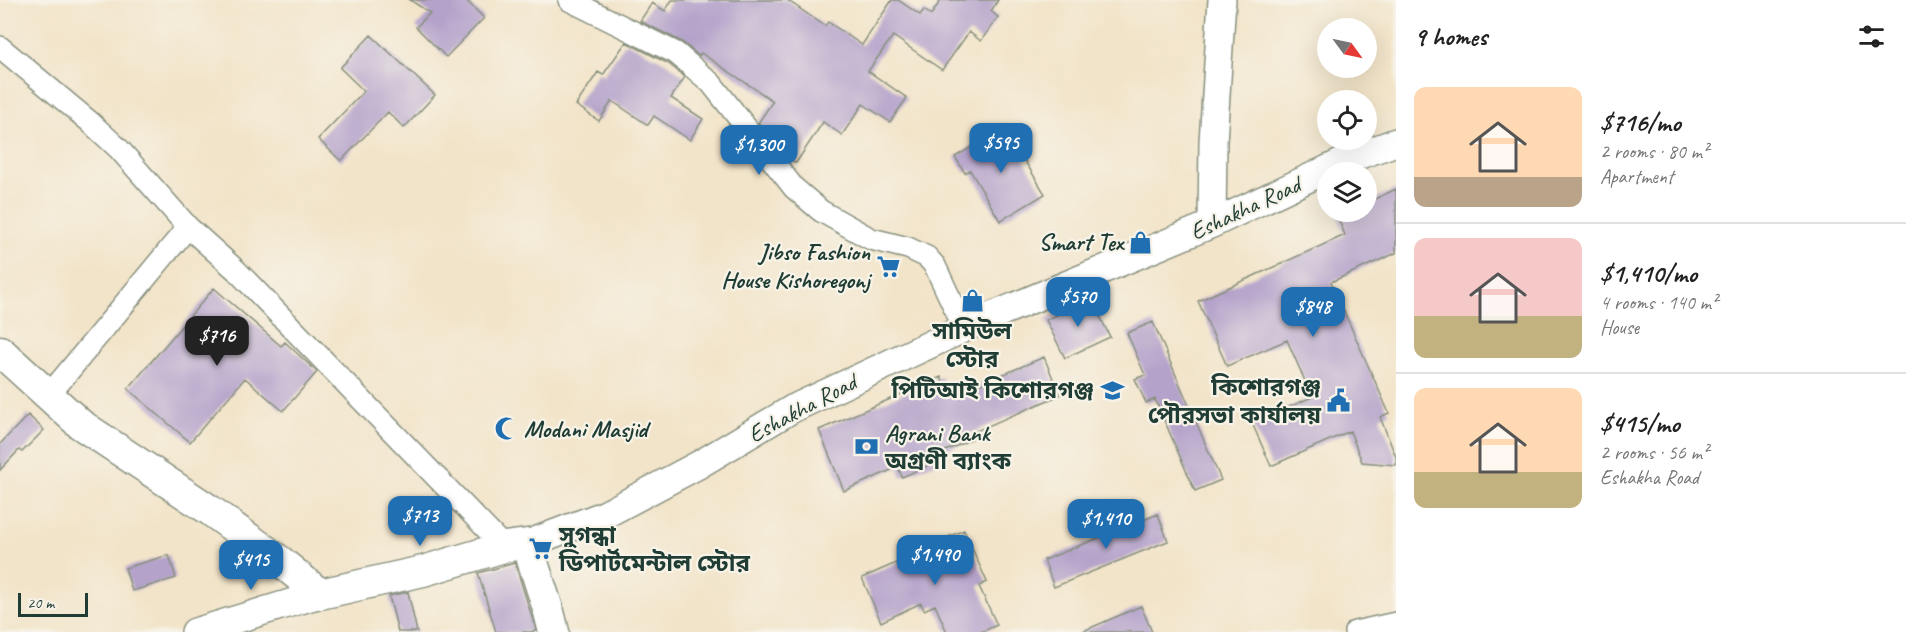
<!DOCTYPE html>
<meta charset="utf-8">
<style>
body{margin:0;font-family:Caveat,"Noto Sans Bengali",sans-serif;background:#f6f6f6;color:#222;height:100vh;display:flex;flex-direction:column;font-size:22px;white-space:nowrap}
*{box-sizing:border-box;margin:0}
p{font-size:20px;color:#767676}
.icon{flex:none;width:33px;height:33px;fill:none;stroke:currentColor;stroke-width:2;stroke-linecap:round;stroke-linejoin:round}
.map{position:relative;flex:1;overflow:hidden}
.sheet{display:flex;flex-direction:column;background:#fff;width:510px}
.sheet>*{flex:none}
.needle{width:39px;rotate:123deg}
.buttons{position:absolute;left:1317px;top:18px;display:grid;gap:12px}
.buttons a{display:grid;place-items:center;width:60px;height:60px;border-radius:50%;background:#fff;box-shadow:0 6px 24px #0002;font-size:30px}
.scale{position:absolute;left:18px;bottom:15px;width:70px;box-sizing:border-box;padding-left:6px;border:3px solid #1f3d34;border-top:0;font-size:16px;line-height:21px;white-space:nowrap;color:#1f3d34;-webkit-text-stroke:4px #f7f3e8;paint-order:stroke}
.price{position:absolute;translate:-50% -51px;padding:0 14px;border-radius:12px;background:#1f6fb2;color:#fff;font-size:20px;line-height:39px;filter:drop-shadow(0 2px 3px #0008)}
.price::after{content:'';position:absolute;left:50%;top:36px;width:18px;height:14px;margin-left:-9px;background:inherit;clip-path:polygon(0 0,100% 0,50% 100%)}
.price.on{background:#222;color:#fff}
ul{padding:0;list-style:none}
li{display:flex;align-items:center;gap:18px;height:150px;padding:0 18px}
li+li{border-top:2px solid #e0e0e0}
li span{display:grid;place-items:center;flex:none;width:168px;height:120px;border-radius:12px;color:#555}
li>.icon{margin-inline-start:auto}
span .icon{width:72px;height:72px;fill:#fffc;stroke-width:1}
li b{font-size:26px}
h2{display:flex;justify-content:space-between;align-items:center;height:72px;padding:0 18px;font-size:26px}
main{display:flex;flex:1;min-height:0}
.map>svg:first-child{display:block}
.building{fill:#b4a2ca}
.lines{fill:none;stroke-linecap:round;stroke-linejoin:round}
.minor-casing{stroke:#88907e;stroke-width:24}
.tertiary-casing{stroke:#88907e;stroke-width:30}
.secondary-casing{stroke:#88907e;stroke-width:33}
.minor{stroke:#fff;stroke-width:21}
.tertiary{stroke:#fff;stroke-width:27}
.secondary{stroke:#fff;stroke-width:30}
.labels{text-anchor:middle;stroke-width:4.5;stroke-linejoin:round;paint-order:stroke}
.street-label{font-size:24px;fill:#1f3d34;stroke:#f7f3e8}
.poi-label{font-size:24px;font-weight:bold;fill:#1f3d34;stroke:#f7f3e8;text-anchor:end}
</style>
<main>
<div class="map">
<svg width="1396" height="632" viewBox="0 0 1396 632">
<rect width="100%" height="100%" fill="#f7f3e8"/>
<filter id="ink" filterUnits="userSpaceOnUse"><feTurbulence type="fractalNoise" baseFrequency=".0167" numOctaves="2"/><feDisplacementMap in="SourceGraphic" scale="12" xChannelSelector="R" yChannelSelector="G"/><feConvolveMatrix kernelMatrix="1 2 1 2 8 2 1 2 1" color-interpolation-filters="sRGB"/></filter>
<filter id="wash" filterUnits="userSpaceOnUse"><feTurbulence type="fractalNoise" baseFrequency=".008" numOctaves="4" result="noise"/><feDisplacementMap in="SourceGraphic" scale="24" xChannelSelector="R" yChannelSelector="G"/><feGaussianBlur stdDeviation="1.35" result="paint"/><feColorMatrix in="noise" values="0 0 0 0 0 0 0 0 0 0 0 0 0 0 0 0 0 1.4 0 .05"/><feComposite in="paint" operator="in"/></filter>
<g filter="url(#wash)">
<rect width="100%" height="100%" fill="#f2e4c9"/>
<g id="blocks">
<path class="building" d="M410,0h56l18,18 -38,39 -30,-30 14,-14z
M672,0h115l38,26 3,-4 34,23 30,-45h6l22,15 4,-5 7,5 10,-15h57l-7,11 7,6 -17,24 -12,-9 -27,38 -49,-34 -25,35 39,27 -17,24 -27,-18 -21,31 -19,-13 -27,41 -12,-8 -11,-14 4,-6 -19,-12 15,-22 -72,-48 -2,3 -17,-14 -42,-21 12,-18 13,8z
M371,35l64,60 -31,33 -16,-16 -47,49 -23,-22 46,-48 -24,-23z
M626,42l43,22 16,13 -14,21 32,21 -13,21 -36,-24 -6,9 -36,-24 -13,20 -23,-16 22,-33 5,3z
M1004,127l41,67 -45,27 -30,-51 -5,3 -10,-16z
M1396,189v64l-65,29 58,131 -9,4 16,40v8l-34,-3 -12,-31 -79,35 -19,-43 60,-26 -25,-57 -60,26 -29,-65 147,-66 -8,-19 10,-4h19v-9z
M214,288l67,58 4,-4 32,30 -34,39 -38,-33 -55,64 -62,-53z
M1091,298l19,39 -45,21 -19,-38z
M1153,322l68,158 -26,11 -40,-92 -9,4 -11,-24 10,-4 -18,-42z
M1044,357l16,38 -91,39 3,5 -31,14 2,6 -41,18 -4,-10 -54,24 -25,-61 122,-53 9,20z
M28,415l16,15 -22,22 -3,-2 -19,20v-26z
M1158,514l10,27 -114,46 -10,-27z
M964,530l23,52 -8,4 18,39 -16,7h-34l-12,-27 -11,5 -3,-7 -40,19 -19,-44 41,-18 -1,-3z
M169,555l7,23 -44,13 -7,-23z
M515,563l21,67 -5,2h-35l-18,-59z
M408,592l9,40h-19l-9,-36z
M1141,606l11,26h-71z"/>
</g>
</g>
<g filter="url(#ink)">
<use href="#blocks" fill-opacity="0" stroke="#88907e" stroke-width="1.5"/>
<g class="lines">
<defs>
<path id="minor" d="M569,0l107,53 35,30 83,105 27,23 50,28 37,9 19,9 8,9 29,62
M0,47l90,75 29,27 69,78 48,43 268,277
M49,395l139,-168
M1355,632l41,-9"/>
<path id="tertiary" d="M1212,224l1,-82 9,-142
M527,544l79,-30 94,-50 92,-55 188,-88 232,-97 137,-65 47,-17
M195,632l125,-38"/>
<path id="secondary" d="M0,351l80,73 131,87 69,50 40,33 103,-23 81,-24 23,-3 22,68 5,20"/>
</defs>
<use href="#minor" class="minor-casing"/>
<use href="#tertiary" class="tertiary-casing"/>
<use href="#secondary" class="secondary-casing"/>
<use href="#minor" class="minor"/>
<use href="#tertiary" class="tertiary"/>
<use href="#secondary" class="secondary"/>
</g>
</g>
<defs>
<symbol id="shop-bare" viewBox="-9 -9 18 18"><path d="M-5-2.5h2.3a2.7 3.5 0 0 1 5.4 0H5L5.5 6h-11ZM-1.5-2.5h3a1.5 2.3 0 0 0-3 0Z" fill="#1f6fb2" stroke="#f7f3e8" stroke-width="2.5" paint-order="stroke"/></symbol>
<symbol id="supermarket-bare" viewBox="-9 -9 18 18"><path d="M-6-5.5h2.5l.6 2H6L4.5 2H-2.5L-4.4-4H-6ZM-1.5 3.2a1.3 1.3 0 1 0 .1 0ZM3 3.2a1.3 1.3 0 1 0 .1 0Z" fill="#1f6fb2" stroke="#f7f3e8" stroke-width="2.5" paint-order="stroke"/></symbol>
<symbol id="school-bare" viewBox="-9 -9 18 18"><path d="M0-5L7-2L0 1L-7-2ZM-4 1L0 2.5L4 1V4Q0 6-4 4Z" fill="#1f6fb2" stroke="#f7f3e8" stroke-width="2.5" paint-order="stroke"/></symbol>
<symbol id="civic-bare" viewBox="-9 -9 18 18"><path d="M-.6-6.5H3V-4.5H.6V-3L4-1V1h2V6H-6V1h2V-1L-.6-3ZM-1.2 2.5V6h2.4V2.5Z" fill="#1f6fb2" stroke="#f7f3e8" stroke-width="2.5" paint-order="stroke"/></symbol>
<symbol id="mosque-bare" viewBox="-9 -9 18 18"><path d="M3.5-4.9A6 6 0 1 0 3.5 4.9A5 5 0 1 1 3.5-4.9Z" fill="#1f6fb2" stroke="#f7f3e8" stroke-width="2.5" paint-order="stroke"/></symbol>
<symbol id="bank-bare" viewBox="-9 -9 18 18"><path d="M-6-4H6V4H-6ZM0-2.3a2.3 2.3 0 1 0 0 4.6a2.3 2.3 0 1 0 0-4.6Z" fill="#1f6fb2" stroke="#f7f3e8" stroke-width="2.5" paint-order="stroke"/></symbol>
</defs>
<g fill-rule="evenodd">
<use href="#shop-bare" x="1124" y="226" width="33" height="33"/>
<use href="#supermarket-bare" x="872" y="250" width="33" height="33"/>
<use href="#shop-bare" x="956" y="284" width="33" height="33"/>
<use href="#school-bare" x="1096" y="374" width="33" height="33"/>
<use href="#civic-bare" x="1322" y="384" width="33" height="33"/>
<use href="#mosque-bare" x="490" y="412" width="33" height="33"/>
<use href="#bank-bare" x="850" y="430" width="33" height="33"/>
<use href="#supermarket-bare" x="524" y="532" width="33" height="33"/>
</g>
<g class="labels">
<g class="street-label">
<text transform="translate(1245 208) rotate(-25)" y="8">Eshakha Road</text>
<text transform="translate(802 408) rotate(-28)" y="8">Eshakha Road</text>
</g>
<g class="poi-label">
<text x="1123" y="250">Smart Tex</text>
<text x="870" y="260">Jibso Fashion<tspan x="870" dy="28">House Kishoregonj</tspan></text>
<text x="972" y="339" text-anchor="middle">সামিউল<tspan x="972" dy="28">স্টোর</tspan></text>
<text x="1321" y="395">কিশোরগঞ্জ<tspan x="1321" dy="28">পৌরসভা কার্যালয়</tspan></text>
<text x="1094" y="398">পিটিআই কিশোরগঞ্জ</text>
<text x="524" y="437" text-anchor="start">Modani Masjid</text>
<text x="885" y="441" text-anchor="start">Agrani Bank<tspan x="885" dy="28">অগ্রণী ব্যাংক</tspan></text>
<text x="559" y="543" text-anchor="start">সুগন্ধা<tspan x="559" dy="28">ডিপার্টমেন্টাল স্টোর</tspan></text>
</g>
</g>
</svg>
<div class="buttons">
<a><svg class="needle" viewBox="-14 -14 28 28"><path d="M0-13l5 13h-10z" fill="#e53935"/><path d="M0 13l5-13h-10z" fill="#767676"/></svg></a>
<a><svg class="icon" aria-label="locate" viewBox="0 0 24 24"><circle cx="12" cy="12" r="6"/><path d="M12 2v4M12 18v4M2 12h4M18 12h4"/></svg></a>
<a><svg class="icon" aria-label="layers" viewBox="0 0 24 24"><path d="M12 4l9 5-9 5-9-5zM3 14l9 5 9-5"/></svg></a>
</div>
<div class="scale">20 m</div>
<b class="price" style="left:1001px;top:174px">$595</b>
<b class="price" style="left:759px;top:176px">$1,300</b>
<b class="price" style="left:1078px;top:328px">$570</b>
<b class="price" style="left:1313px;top:338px">$848</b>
<b class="price on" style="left:217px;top:367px">$716</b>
<b class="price" style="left:420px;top:547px">$713</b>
<b class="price" style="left:1106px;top:550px">$1,410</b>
<b class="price" style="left:935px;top:586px">$1,490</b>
<b class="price" style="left:251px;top:591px">$415</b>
</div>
<section class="sheet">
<h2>9 homes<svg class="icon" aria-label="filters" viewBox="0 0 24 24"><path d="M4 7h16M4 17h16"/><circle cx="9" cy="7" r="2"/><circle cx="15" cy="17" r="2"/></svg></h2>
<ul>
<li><span style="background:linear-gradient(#ffd9b3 75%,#b9a48a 0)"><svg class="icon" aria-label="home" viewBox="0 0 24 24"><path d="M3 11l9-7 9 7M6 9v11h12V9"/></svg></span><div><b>$716/mo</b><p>2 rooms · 80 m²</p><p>Apartment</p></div></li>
<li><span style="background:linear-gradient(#f6c9c9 65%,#c2b280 0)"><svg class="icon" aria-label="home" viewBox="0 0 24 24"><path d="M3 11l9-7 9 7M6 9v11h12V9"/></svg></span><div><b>$1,410/mo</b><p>4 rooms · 140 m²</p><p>House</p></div></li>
<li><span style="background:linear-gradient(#ffd9b3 70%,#c2b280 0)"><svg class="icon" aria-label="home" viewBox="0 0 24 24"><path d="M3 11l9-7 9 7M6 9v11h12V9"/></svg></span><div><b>$415/mo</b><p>2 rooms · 56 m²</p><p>Eshakha Road</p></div></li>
</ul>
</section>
</main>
